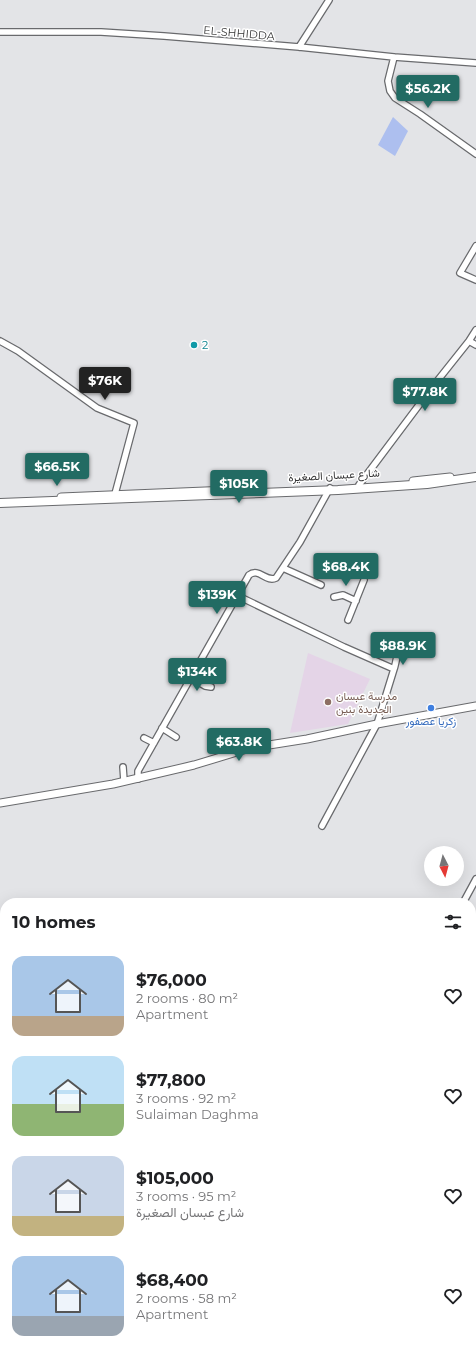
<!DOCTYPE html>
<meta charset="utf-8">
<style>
body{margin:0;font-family:Montserrat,Vazirmatn,sans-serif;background:#f2f2f2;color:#202124;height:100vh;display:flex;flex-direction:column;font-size:15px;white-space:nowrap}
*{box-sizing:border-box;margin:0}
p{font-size:13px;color:#757577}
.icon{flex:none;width:22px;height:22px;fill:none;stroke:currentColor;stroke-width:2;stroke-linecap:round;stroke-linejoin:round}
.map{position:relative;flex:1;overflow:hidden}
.panel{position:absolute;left:0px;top:898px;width:476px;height:456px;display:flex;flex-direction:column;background:#fff;border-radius:16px 16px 0 0;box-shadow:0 4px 16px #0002}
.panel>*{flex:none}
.needle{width:26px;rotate:174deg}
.buttons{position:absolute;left:424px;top:846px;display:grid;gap:8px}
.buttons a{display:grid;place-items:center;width:40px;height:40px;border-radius:50%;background:#fff;box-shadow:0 4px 16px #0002;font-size:20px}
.price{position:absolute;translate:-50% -34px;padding:0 9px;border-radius:4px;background:#226b63;color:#fff;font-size:13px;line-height:26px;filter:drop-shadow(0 1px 2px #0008)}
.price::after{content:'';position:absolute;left:50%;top:24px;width:12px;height:9px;margin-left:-6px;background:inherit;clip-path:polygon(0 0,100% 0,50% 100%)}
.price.selected{background:#222;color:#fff}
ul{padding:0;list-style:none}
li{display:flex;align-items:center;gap:12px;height:100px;padding:0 12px}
li span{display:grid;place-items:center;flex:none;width:112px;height:80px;border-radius:12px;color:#555}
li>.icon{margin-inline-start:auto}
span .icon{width:48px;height:48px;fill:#fffc;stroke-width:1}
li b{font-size:17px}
h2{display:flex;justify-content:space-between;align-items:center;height:48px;padding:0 12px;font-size:17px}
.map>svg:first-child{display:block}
.education{fill:#e4d4e7}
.green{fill:#adbfef}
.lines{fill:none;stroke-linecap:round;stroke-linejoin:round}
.minor-casing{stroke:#696a6d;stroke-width:8}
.tertiary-casing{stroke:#696a6d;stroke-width:9}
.secondary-casing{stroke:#696a6d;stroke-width:10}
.minor{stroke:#fff;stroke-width:5.5}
.tertiary{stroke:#fff;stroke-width:7}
.secondary{stroke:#fff;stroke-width:8}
.culture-dot{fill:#0f9aa8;stroke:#fff;stroke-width:1.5}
.education-dot{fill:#8d6e63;stroke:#fff;stroke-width:1.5}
.shop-dot{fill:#3f7fe0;stroke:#fff;stroke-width:1.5}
.labels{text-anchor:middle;stroke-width:3;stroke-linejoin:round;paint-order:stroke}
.street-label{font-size:11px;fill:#343435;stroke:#fff}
.culture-label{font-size:11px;fill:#0d838f;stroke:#fff;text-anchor:start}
.education-label{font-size:11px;fill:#785e54;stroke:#fff;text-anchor:start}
.shop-label{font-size:11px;fill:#366cbe;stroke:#fff}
</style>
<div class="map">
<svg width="476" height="1354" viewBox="0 0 476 1354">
<rect width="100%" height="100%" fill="#e3e4e7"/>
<path class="education" d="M308,653l62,26 -22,45 -58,9z"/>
<path class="green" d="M393,117l15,14 -13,25 -17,-11z"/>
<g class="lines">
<defs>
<path id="minor" d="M0,32h101l63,4 135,11 95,10 82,6
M299,47l30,-47
M394,57l-6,24 2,10 5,7 25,16 56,40
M476,246l-16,27 16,7
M0,341l18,10 79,57 37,15 -19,71
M469,341l7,4
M359,485l75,-100 35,-44 7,-11
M283,568l38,17
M238,596l106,51 50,22 -17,55 -55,102
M334,597l9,-2 13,6
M348,620l16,-40
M394,669c3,-8 3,-26 13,-28 6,-2 13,-2 19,-2
M190,677l15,9 6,1
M162,728l14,9
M144,738l10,5
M123,767l1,14
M138,779v-8l111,-196c10,-8 17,8 27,3l24,-36 30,-54
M463,903l13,-24
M471,1109l5,-9"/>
<path id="tertiary" d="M413,481l37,-4
M61,497l192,-8
M0,803l113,-19 81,-19 56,-17 57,-9 70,-15 99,-18
M471,1163l5,-1"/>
<path id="secondary" d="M0,503l338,-13 89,-6 49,-7"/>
</defs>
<use href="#minor" class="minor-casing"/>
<use href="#tertiary" class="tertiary-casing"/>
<use href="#secondary" class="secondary-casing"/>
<use href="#minor" class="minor"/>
<use href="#tertiary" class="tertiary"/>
<use href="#secondary" class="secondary"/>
</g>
<circle class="culture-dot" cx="194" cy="345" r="4"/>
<circle class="education-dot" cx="328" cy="702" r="4"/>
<circle class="shop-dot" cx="431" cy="708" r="4"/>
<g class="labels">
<g class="street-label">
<text transform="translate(239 33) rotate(5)" y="4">EL-SHHIDDA</text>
<text transform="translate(334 475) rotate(-3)" y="4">شارع عبسان الصغيرة</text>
</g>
<g class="culture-label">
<text x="202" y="349">2</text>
</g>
<g class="education-label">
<text x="336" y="700">مدرسة عبسان<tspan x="336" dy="13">الجديدة بنين</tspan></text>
</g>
<g class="shop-label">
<text x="431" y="725">زكريا عصفور</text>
</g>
</g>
</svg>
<div class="buttons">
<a><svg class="needle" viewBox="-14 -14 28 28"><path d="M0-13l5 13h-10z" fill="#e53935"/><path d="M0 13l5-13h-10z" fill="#757577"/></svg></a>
</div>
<b class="price" style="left:428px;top:109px">$56.2K</b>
<b class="price selected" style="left:105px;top:401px">$76K</b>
<b class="price" style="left:425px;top:412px">$77.8K</b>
<b class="price" style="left:57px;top:487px">$66.5K</b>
<b class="price" style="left:239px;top:504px">$105K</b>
<b class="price" style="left:346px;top:587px">$68.4K</b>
<b class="price" style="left:217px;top:615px">$139K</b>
<b class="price" style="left:403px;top:666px">$88.9K</b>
<b class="price" style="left:197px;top:692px">$134K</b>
<b class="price" style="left:239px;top:762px">$63.8K</b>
<section class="panel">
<h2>10 homes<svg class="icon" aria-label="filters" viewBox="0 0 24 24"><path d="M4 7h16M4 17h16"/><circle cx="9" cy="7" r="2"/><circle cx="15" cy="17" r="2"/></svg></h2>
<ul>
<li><span style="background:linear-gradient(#a9c7e8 75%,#b9a48a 0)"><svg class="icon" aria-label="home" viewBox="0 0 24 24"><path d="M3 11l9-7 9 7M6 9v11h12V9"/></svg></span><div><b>$76,000</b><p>2 rooms · 80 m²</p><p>Apartment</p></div><svg class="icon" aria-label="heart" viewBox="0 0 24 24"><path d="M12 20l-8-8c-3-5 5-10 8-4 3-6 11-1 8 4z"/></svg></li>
<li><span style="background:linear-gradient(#bfe0f5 60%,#8fb573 0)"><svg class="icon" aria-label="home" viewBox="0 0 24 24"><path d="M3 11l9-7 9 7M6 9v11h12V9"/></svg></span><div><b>$77,800</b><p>3 rooms · 92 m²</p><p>Sulaiman Daghma</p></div><svg class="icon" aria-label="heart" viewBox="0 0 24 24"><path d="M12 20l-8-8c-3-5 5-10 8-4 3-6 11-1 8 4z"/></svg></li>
<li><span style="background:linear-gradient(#c9d6e8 75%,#c2b280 0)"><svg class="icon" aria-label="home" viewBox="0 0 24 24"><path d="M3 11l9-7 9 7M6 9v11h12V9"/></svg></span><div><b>$105,000</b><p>3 rooms · 95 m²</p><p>شارع عبسان الصغيرة</p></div><svg class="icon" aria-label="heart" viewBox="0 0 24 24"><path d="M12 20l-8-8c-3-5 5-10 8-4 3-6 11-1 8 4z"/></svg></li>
<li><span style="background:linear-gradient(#a9c7e8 75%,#9aa5b1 0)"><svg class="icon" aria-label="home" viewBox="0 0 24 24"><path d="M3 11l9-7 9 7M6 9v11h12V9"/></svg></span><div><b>$68,400</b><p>2 rooms · 58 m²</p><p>Apartment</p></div><svg class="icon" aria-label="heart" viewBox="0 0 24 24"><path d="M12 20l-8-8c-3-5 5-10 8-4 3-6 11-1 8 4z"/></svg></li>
</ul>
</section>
</div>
